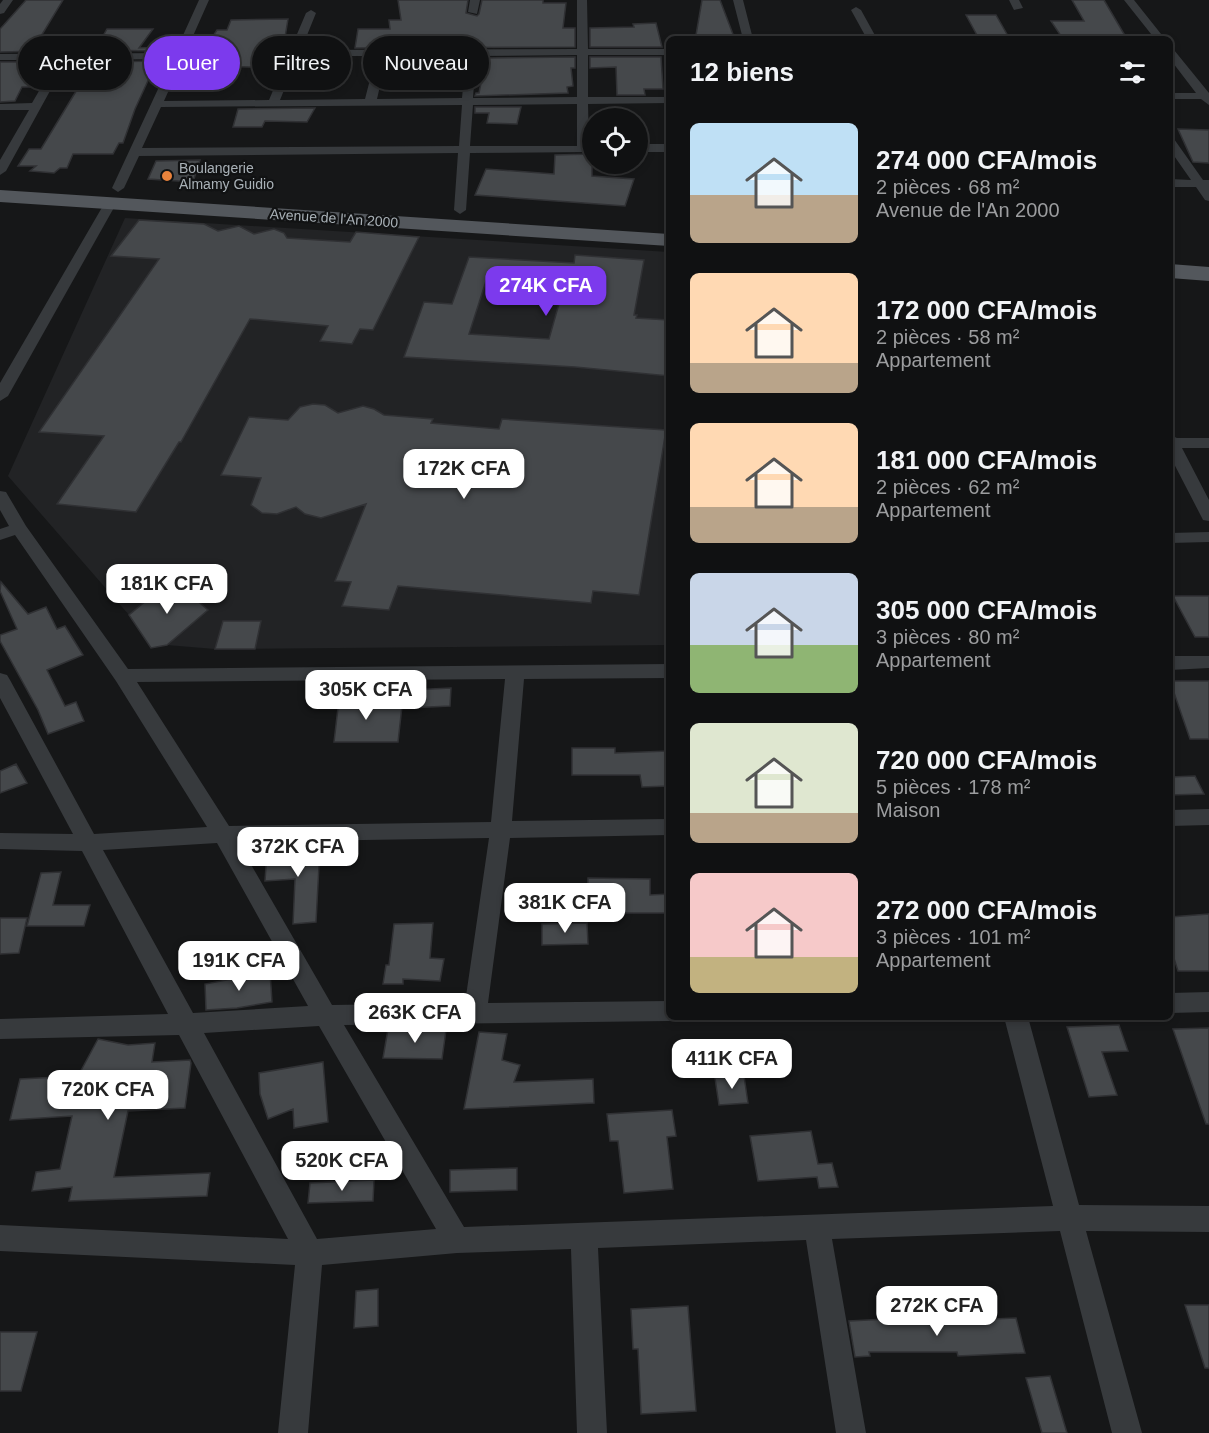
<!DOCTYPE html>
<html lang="fr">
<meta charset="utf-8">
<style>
body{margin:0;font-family:Helvetica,sans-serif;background:#1e1f20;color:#f1f3f6;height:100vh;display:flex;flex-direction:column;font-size:22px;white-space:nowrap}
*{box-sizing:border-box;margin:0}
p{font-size:20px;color:#9c9d9f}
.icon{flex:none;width:33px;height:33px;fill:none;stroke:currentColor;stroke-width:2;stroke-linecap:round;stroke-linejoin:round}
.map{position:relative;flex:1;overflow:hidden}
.drawer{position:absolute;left:666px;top:36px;width:507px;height:984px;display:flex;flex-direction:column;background:#101112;border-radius:9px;box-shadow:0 3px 9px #0003,0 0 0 2px #303132}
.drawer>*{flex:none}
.hud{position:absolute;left:18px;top:36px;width:558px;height:54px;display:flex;gap:12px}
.buttons{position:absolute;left:582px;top:108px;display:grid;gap:12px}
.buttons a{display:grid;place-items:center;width:66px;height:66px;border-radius:50%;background:#101112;box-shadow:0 3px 9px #0003,0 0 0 2px #303132;font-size:30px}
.price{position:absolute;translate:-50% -51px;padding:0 14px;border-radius:12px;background:#fff;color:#222;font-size:20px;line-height:39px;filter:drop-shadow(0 2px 3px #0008)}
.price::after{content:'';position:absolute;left:50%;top:36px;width:18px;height:14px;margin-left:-9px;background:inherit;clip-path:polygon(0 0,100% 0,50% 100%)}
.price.active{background:#7c3aed;color:#fff}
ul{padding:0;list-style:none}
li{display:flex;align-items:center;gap:18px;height:150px;padding:0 24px}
li span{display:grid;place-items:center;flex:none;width:168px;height:120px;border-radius:9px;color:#555}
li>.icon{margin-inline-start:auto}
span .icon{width:72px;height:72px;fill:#fffc;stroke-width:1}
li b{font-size:26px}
h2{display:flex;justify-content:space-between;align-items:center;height:72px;padding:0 24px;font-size:26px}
.tag{padding:0 21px;border-radius:27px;background:#101112;box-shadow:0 3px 9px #0003,0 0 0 2px #303132;font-size:21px;line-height:54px}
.tag.active{background:#7c3aed;color:#fff}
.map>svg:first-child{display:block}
.built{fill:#222325}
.building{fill:#45484b;stroke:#303134;stroke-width:1.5;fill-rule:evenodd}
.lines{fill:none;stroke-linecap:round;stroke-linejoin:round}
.minor{fill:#373a3d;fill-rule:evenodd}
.primary{fill:#53575c;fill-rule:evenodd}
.poi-dot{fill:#ea833c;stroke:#111213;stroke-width:2}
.labels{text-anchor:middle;stroke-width:4.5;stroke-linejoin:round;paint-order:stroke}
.far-poi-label{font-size:14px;fill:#a9b1b7;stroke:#111213;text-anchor:start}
.far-street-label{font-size:14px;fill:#a9b1b7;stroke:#111213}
</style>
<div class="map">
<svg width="1209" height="1433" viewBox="0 0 1209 1433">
<rect width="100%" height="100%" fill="#161718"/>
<path class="built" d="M125,218l544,34v393l-454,4 -48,-4 -16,3 -22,-33 -121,-139z"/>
<path class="building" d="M26,0h37l-28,46h15l-2,5 -48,1v-23z
M398,0h70l-2,13 11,3 2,-2 3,-14h61v3h23l-3,25h12v19l-220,1 3,-19h32l-1,-9h12z
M702,0h18l14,37 -38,-2z
M1072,0h32l23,39h-64l-12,-18h33z
M966,15h30l12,21 -30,1z
M288,19l-8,49 -86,-3 23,-35h10l4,-10z
M656,23l6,24h-72v-19l44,-1 -1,-3z
M107,29h46l-14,19 24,-1 -2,4 -66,-1z
M575,57v11h-4l2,18 -6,1 1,6 -93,3 1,-3h3l7,-35z
M590,57h71l2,32h-19l1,6h-28l-1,-28 -26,1z
M157,61l-22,48 -12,34h-4l-6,11h-40l-6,14h-7l-6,5 -24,-2 6,-5h-18l11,-17h12l37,-61 7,-1 18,-25z
M0,62h44l-5,15 -9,10h-8l-7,14 -15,1z
M475,107h46l-4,17 -30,-1 2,-10h-14z
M315,108l-8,14 -42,-1 -3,6h-29l5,-18z
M1178,129l31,1v33l-16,-1z
M592,154v22l42,3 -9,27 -150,-11 11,-26 68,5 1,-19z
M200,160l-7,22 -45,-3 8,-18z
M139,220l65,4 14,7 21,-5 15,8 20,-5 10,4 3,5 63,4 6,-10 63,5 -46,93 -13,-1 -8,15 -32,-3 8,-15 -78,-7 -69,123h-2l-43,70 -79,-8 47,-68 -65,-4 120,-173 -48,-3z
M575,255l69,5 -10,55h3l-1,3 33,2v56l-94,-9 -171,-10 20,-55 28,2 17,-47 105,6zM486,281l78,5 -15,53 -80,-5z
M313,404l12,1 13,8 25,-7 11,3 10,6 49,4 -2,4 68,6 3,-10 164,11 -27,165 -46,-4 -2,12 -193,-17 -9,24 -47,-4 9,-24 -16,-1 31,-77 -45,14 -16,-4 -9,-7 -19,7 -15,-1 -11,-8 10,-27 -40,-3 28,-58 39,3 12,-13z
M172,579l36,31 -41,35 -16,3 -22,-33z
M1,582l27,32 18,-7 11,22 8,-3 18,29 -36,15 18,36 11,-4 8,19 -36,13 -10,-24 -38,-69v-6l17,-6 -17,-38z
M1173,596h36v41h-14z
M223,621h38l-6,28h-40z
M1170,681h39v58h-19z
M451,688l-1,18 -41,2 1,-18z
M340,691h23l1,17 38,-2 -4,36h-64z
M572,748h43v5l54,-2v35l-27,1 -2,-12h-68z
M16,764l11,19 -27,10v-22z
M1195,776l9,18 -34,1v-18z
M320,847l-4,75 -23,2 2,-45 -30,2 2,-30z
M61,872l-8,33h37l-6,21h-57l14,-53z
M588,878l62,1v16l19,-1v19h-82z
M1209,914v57h-31l-8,-25v-29z
M0,918h27l-8,35 -19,1z
M433,923l-3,35 14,1 -4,22 -37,-2v5h-20l3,-19h3l5,-41z
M587,923l1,21 -46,1v-21z
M270,972l2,30 -35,6 -31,2 -1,-26z
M1119,1025l9,26 -26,1 15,43 -28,2 -22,-70z
M1209,1028v96h-3l-33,-95z
M388,1029l58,1 -4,29 -59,-1z
M479,1032l28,2 -5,26 18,5 -6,17 79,-3 1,24 -130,6z
M98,1039l30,6 27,-2 -3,19 38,-2 1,3 -6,45 -57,3 -14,66 96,-4 -3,23 -138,5 3,-14 -40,4 4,-19 24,-3 12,-53 -62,4 10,-41 58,-3z
M323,1062l5,60 -34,6 -1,-19 -25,10 -8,-25 -1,-21z
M744,1076l4,27 -29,2 -4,-27z
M672,1110l4,26 -9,1 6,52 -49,4 -6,-52h-8l-3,-27z
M811,1131l7,33 14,-1 6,24 -19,1 -2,-11 -59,4 -8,-45z
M517,1168v22l-67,2v-22z
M374,1180l-1,21 -65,2 2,-20z
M378,1289v37l-24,2 2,-37z
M1185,1305h24v63h-4z
M688,1306l8,105 -55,3 -3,-65h-5l-2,-40z
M1016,1318l9,35 -67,3 -1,-4h-88l1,4 -15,1 -6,-36 39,-2 53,1 1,1z
M0,1332h37l-16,59h-21z
M1050,1376l17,57h-25l-16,-55z"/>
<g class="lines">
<path class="minor" d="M3,0h10l-9,13 -4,1v-10z
M199,0h10l-45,101 105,-1 37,-87 5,-3 5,3 -15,37 276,-1v-49h10l1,49h81v6h-81v42h81v6l-81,1 1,41 3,1v6l-122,1 -4,57 -6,4 -6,-4 4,-57 -319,3 -15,32 -6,4 -6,-4 60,-129 -105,1 -61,111 -6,4v-15l29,-50h-29v-6l32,-1 25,-43h-57v-6l175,-1zM577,55v42l-104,1 3,-42zM298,56h78l-11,43 -85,1zM387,56h79l-4,42 -85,1zM577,104v42h-107l3,-41zM462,105l-3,41 -317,2 19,-41z
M470,0h10l-3,14 -9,-2z
M733,0h10l10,39h-10z
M1009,0h10l4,8 -9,2z
M1124,0h10l31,39h-10z
M856,7l5,3 16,29h-10l-16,-29z
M1170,49l4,1 35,43v12l-8,-6h-31v-6h26l-26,-34z
M1170,137l4,2 29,41h6v21l-4,-1 -9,-13h-26v-8l21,1 -21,-30z
M638,144h31v8h-31z
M110,200l6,4 -108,192 -8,5v-18l104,-179z
M1170,435l7,3h32v10h-27l27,52v21l-6,-1 -2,-4 -31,-60z
M0,491l6,1 20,34 102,143 541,-5v14l-145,1 -12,142 157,-2v16l-159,3 -22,165 181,-2v16l8,1 -8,3 -325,4 120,202 589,-21 -49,-189h24l51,188 130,1v26l-123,-1 56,202h-30l-52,-202 -228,8 34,194h-30l-30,-193 -208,8 9,185h-30l-6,-184 -114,4 -135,12 -14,168h-30l17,-168 -295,-14v-26l288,14 -109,-204 -179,4v-20l168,-5 -86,-163 -82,-2v-16l73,1 -73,-136v-25l7,2 3,5 84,154 113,-7 -91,-146 -101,-146 -15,5v-11l9,-3 -9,-16zM505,679l-14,143 -262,4 -92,-144zM489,838l-24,165 -133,2 -94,-163zM217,843l91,163 -115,7 -90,-163zM319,1026l117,203 -119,10 -113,-206z
M1209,532v10l-39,1v-10z
M1170,656h39v12l-39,2z
M1209,809v16l-39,1v-16z
M1209,992v20l-39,1v-20z"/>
<path class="primary" d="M0,190l669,44v12l-669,-44z
M1170,264l39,3v14l-39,-3z"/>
</g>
<circle class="poi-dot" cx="167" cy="176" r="6"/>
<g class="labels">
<g class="far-poi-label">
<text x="179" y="173">Boulangerie<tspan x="179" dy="16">Almamy Guidio</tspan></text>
</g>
<g class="far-street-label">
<text transform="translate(334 218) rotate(4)" y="5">Avenue de l'An 2000</text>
</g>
</g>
</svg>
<div class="buttons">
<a><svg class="icon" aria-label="locate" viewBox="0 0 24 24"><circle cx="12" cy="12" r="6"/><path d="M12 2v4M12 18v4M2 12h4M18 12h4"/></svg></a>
</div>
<b class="price active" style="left:546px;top:317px">274K CFA</b>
<b class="price" style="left:464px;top:500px">172K CFA</b>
<b class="price" style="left:167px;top:615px">181K CFA</b>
<b class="price" style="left:366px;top:721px">305K CFA</b>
<b class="price" style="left:298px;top:878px">372K CFA</b>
<b class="price" style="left:565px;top:934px">381K CFA</b>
<b class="price" style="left:239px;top:992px">191K CFA</b>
<b class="price" style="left:415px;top:1044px">263K CFA</b>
<b class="price" style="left:732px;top:1090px">411K CFA</b>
<b class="price" style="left:108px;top:1121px">720K CFA</b>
<b class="price" style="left:342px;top:1192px">520K CFA</b>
<b class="price" style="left:937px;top:1337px">272K CFA</b>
<div class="hud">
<a class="tag">Acheter</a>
<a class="tag active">Louer</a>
<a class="tag">Filtres</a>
<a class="tag">Nouveau</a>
</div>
<section class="drawer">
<h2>12 biens<svg class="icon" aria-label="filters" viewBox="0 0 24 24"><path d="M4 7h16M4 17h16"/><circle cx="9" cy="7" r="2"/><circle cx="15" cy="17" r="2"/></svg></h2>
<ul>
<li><span style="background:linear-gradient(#bfe0f5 60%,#b9a48a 0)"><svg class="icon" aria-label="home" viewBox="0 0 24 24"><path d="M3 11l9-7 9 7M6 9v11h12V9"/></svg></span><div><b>274 000 CFA/mois</b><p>2 pièces · 68 m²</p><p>Avenue de l'An 2000</p></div></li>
<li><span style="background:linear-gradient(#ffd9b3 75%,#b9a48a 0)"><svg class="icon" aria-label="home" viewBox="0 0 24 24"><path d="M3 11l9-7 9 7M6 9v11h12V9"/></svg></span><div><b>172 000 CFA/mois</b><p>2 pièces · 58 m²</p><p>Appartement</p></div></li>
<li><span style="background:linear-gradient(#ffd9b3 70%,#b9a48a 0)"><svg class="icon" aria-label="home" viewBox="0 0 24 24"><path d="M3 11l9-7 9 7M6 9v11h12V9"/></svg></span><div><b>181 000 CFA/mois</b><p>2 pièces · 62 m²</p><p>Appartement</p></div></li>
<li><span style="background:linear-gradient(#c9d6e8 60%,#8fb573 0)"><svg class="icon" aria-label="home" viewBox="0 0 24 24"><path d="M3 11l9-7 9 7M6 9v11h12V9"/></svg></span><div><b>305 000 CFA/mois</b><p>3 pièces · 80 m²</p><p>Appartement</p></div></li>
<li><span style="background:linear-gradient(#dfe7d0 75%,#b9a48a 0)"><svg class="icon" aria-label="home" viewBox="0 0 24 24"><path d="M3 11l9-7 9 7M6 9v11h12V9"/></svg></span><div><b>720 000 CFA/mois</b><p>5 pièces · 178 m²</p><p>Maison</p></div></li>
<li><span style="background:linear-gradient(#f6c9c9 70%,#c2b280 0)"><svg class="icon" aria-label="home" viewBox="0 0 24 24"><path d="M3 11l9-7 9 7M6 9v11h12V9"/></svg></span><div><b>272 000 CFA/mois</b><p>3 pièces · 101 m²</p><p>Appartement</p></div></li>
</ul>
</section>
</div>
